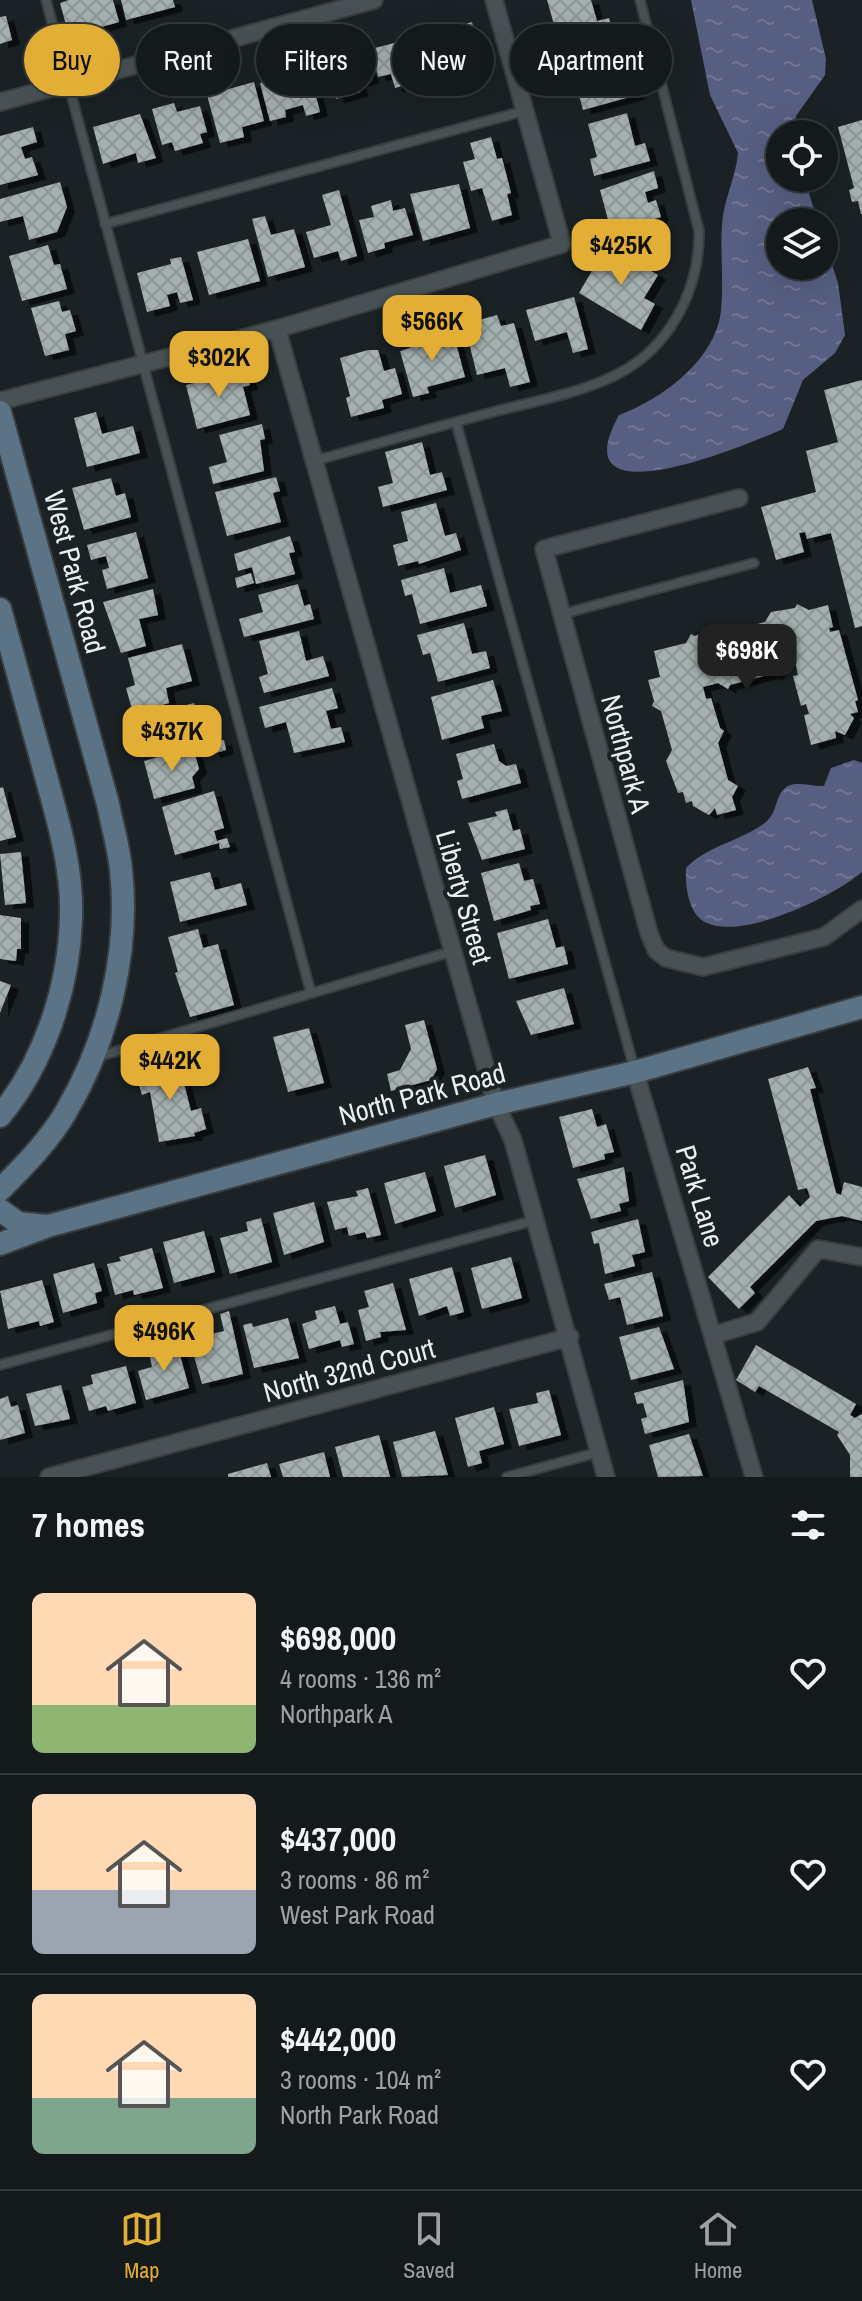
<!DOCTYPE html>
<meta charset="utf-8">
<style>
body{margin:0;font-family:"Archivo Narrow",sans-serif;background:#1d2325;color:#f1f3f6;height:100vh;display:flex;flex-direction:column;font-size:30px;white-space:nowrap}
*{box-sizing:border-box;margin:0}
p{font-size:26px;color:#9da1a3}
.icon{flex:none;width:44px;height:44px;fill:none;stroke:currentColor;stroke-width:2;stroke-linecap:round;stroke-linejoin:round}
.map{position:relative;height:1477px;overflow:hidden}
.panel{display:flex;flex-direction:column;background:#141a1c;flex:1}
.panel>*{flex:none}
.top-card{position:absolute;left:24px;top:24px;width:814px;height:72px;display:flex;gap:16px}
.buttons{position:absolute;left:766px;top:120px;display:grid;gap:16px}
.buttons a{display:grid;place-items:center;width:72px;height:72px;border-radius:50%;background:#141a1c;box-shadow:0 8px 32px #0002,0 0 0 2px #33383b;font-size:40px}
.price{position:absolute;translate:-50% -68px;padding:0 18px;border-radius:16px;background:#e3ae35;color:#111;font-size:26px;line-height:52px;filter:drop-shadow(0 2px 4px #0008)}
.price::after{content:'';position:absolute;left:50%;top:48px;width:24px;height:18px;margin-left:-12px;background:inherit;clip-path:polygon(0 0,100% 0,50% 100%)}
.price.selected{background:#222;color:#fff}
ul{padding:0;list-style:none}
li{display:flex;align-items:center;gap:24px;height:200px;padding:0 32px}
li+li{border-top:2px solid #33383b}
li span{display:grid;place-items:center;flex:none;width:224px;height:160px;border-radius:12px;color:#555}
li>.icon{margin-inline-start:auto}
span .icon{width:96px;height:96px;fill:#fffc;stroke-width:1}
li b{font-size:34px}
h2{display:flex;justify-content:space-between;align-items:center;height:96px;padding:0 32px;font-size:34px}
.tag{padding:0 28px;border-radius:36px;background:#141a1c;box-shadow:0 8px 32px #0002,0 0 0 2px #33383b;font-size:28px;line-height:72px}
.tag.selected{background:#e3ae35;color:#111}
.tab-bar{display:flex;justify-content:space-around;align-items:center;height:112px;border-top:2px solid #33383b;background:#141a1c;font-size:22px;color:#9da1a3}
.tab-bar a{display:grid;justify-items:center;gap:4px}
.tab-bar .selected{color:#e3ae35}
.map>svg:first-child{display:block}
.water{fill:url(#water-ripples)}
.building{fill:url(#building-cross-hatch);filter:url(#shadow)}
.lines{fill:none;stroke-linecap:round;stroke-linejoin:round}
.lane-casing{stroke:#373d40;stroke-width:12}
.street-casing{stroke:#373d40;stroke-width:20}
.secondary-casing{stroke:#373d40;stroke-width:26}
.lane{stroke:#485254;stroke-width:8}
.street{stroke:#485254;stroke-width:16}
.secondary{stroke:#5b7384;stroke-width:22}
.labels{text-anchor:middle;stroke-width:8;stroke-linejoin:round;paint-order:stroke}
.street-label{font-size:28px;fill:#eaf0f1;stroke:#1a2225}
</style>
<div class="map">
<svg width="862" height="1477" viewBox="0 0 862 1477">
<defs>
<pattern id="water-ripples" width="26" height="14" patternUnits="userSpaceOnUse" patternTransform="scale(2)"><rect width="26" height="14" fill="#565f82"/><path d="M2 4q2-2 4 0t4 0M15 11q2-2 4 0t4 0" fill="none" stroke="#6e7694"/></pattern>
<pattern id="building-cross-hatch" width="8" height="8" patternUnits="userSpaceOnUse" patternTransform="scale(2)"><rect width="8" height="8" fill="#a4b0af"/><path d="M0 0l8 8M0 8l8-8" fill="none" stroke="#8c9695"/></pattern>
<filter id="shadow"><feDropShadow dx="8" dy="4.5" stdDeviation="0" flood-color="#0009"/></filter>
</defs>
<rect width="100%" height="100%" fill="#1a2225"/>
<path class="water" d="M691,0h121l14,59 -1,16 -29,41 -3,18h-13v44h24l14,44h-38v44h44v-26l14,43 7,52 -10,18 -32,27 -20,49c-34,15 -225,96 -164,-14 43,-16 97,-55 102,-105 3,-28 -1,-57 1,-86 2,-26 14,-47 16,-71l-28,-58z
M854,760l8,3v109c-28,24 -118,68 -155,51 -19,-8 -22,-38 -21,-55 22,-23 56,-27 80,-46 12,-10 9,-29 22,-36 10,-5 25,1 36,0l7,-18z"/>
<path class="building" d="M69,0h44l6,22 -50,14 -9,-33z
M121,0h52l2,7 -49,13z
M547,0h44l6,21 12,-3 5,17 -53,14z
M6,16l6,24 -12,4v-27z
M472,22l11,41 -22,6 3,8 -26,6 -13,-48z
M417,37l8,37 -8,2 -5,-8 4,14 -21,6 -4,-14 -13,3 -7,-28z
M610,48l9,34 14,-4 4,17 -54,15 -14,-51z
M363,52l8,27 -13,4 2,9 -24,7 -3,-9 -9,2 -8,-27z
M309,69l11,43 -14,4 -3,-11 -18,5 1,7 -16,4 -10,-38z
M254,82l10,39 -22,6 2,10 -24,6 -13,-48z
M174,103l3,9 23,-6 7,26 -7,2 3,9 -28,8 -3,-9 -10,3 -10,-36z
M627,113l8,33 10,-3 5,18 -56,15 -4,-17 7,-2 -9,-33z
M140,114l16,44 -18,5 -2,-10 -33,11 -10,-37z
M862,120v94h-1l-3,-13 -6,1 -3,-12 5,-2 -16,-61z
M33,127l4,15 -16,5 4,12 7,-2 6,18 -38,10v-49z
M491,137l6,22 5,-1 9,35 -4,1 5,21 -20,6 -10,-33 -11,3 -8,-29 12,-3 -5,-16z
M654,171l4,17 -13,4 3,11 8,-3 5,17 -50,14 -11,-41z
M60,182l7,25 -10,25 -28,8 -6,-24 -23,6v-23z
M459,184l11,44 -47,13 -13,-47z
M339,190l18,66 -16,5 -3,-10 -24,7 -8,-26 25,-7 -9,-30z
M391,200l2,11 12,-3 8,27 -29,8 1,5 -17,5 -9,-33 15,-3 -3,-11z
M265,216l6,19 23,-6 11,38 -37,10 -16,-58z
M248,239l12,42 -51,14 -12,-43z
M48,245l6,20 6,-1 7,25 -45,12 -13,-45z
M607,245l51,30 -14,23 11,6 -14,26 -62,-37z
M181,257l12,43 -13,3 -3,-11 -10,3 3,11 -23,6 -10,-39 34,-9 -1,-5z
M574,297l14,52 -15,4 -6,-21 -32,9 -9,-31z
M59,301l3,11 8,-2 6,21 -11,3 4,16 -24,6 -14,-48z
M497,315l4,11 13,-3 16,59 -20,5 -5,-19 -28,7 -10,-40 15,-4 -3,-11z
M440,335l2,5 12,-4 11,41 -38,10 2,6 -16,4 -13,-46 10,-3 -2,-5z
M368,350h10l6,21 11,-3 7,26 -20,6 2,8 -33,9 -5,-19 4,-2 -10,-38z
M245,369l5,16 -7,2 7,28 -53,14 -11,-44z
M862,380v246l-7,2 -24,-95 -24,6 -2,-7 -6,1 5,19 -28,8 -15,-53 55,-15 -10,-41 32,-9 -14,-52z
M96,412l6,22 31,-8 7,27 -53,14 -13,-49z
M262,424l3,15 -5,1 4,31 -51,13 -4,-17 18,-5 -8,-27z
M422,442l8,33 12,-3 5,18 -64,17 -5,-20 15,-4 -8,-31z
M276,477l4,14 -7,2 8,29 -54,14 -12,-44z
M111,478l5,18 9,-3 6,24 -47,13 -12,-42z
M436,503l9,33 11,-3 5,17 -42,14 -1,-3 -20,5 -5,-21 15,-4 -7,-29z
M136,532l12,46 -41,11 -5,-19 7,-2 -3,-12 -15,4 -4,-15z
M290,536l5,16 -6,1 6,21 -39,10 -4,-17 -14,4 -4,-17z
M444,568l6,25 31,-8 6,21 -67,18 -8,-30 -7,2 -4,-16z
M251,573l3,10 -17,5 -2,-10z
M298,584l6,22 6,-2 4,15 -70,18 -5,-18 24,-7 -5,-17z
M153,589l5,26 -19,4 7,27 -25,7 -18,-51z
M797,604l12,6 19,-5 5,22 -4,1 1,4 9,-2 19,70 -3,1 3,11 -8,2 4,4 -9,17 -10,-4 1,7 -25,7 -7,-30 5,-1 -3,-10 -5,2 -8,-30 5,-1 -3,-13 -14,4 -6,10 -4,-2 -41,11 -2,4 -10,-6 -15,4 3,12 5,-1 9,30 4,3 -6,12 10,37 10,6 -6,11 4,13 -19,5 -2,-7 -6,7 -16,-9 -1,-5 -6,2 -3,-11 -5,1 -12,-32 6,-11 -11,-39 -9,-5 2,-5 -6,-21 12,-3 -6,-26 32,-8 5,-9 4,2 21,-9 10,5 39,-10 6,-10 24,-4z
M464,623l8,31 14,-3 4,17 -52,14 -8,-29 -7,2 -6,-20z
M299,631l7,30 17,-5 6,20 -65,17 -5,-16 9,-3 -9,-33z
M182,644l10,37 -26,7 3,15 -36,10 -7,-25 9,-3 -7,-27z
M493,680l9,31 -21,5 3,12 -42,12 -11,-43z
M332,688l6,20 -12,3 5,18 10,-2 4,15 -51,11 -8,-31 -21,6 -6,-21z
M194,703l9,33 -54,19 -14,-36z
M224,740l2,10 -14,4 -3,-11z
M494,744l5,17 7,5 10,-2 5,19 -59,16 -5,-18 6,-2 -7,-25z
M193,747l6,22 -7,8 3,11 -41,11 -10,-38z
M3,787l13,50 -16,4v-53z
M214,791l10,37 -10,3 3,10 10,-3 3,9 -10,2 -1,-6 -44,12 -13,-48z
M507,809l6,22 7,-2 5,20 -43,11 -14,-37 29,-7 -2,-4z
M21,852l5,51 -21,2 -5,-51z
M519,863l5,18 9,-2 7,25 -10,2 1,4 -37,11 -13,-48z
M210,872l5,18 26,-7 6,22 -67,17 -10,-40z
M0,915l21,3v31h-4l-1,12 -16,-2z
M548,919l8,29 8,-2 4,18 -59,15 -12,-46z
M198,929l5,19 15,-4 16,61 -44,12 -15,-44 3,-1 -10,-35z
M0,981l11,4 -11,28z
M564,988l10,36 -43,11 -15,-34z
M424,1020l13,49 -6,11 -40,11 -4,-17 13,-4 11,-21 -6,-24z
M309,1028l15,55 -36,9 -15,-55z
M178,1060l13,51 10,-3 5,21 -12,4 1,3 -36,6 -9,-50 -8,3 -7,-23z
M808,1067l8,21 -6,1 26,104 5,2 3,-13 18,5v34l-20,-5 -26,5 -66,66 5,6 -16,16 -31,-32 81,-82 11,12 10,-10 -3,-9 -9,2 -30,-111z
M592,1109l5,18 9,-3 8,28 -10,2 1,5 -32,9 -14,-51z
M485,1155l11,40 -41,13 -11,-42z
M624,1167l5,34 -10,3 2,7 -30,8 -14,-40z
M425,1172l11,39 -41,13 -11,-41z
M368,1188l13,47 -14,3 -2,-6 -16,4 -2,-9 -12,3 -8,-28 31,-6 -2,-5z
M314,1202l10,40 -40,13 -11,-42z
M261,1218l11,44 -42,12 -10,-36 28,-7 -2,-9z
M638,1219l7,33 -13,3 3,11 -30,8 -6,-31 -5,1 -3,-12z
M204,1231l11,41 -41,11 -11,-41z
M152,1248l11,40 -29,7 -1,-5 -18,5 -8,-31 14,-3 -2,-4z
M511,1257l11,41 -40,11 -11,-41z
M94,1263l8,28 -7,2 2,10 -34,10 -10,-39z
M452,1267l12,45 -14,4 -3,-10 -28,10 -10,-37z
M652,1272l11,44 -36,9 -7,-28 -11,3 -5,-16z
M42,1280l12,42 -14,4 -1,-5 -31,8 -8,-38z
M393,1283l13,47 -26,2 1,5 -15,4 -8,-31 11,-3 -5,-16z
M335,1306l5,18 8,-2 6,22 -12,3 -2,-7 -31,9 -7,-25 15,-5 -2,-8z
M229,1311l14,63 -41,10 -11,-38 14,-3 -2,-7 21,-5 -4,-17z
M288,1318l11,40 -45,10 -11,-43 9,-2 1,4z
M659,1327l15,42 -43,11 -12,-43z
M177,1344l12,44 -43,12 -8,-29 14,-4 -3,-15z
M756,1345l100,59 -6,11 5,3 7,-4v63h-12v-22l-13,-20 2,-3 -80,-46 -4,6 -19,-12z
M126,1366l10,37 -28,8 -2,-5 -17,5 -7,-24 11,-3 -2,-9z
M683,1380l6,42 -44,12 -4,-15 6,-2 -4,-14 -6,1 -3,-11z
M61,1385l9,34 -35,7 -9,-32z
M549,1390l12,45 -42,11 -10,-37 29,-6 -2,-10z
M8,1396l3,11 7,-2 7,28 -25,7v-41z
M494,1407l10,37 -25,7 3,12 -14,4 -13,-49z
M435,1431l13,44 -46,2 -9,-35z
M689,1434l14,42 -45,1 -9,-32z
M379,1435l11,42h-47l-8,-30z
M324,1452l6,25h-47l-4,-13z
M267,1463l4,14h-43v-3z"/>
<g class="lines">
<defs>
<path id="lane" d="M46,0l265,993
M105,224l419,-113
M456,422l179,649
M314,461c61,-17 122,-34 183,-50 46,-12 104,-21 143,-51 39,-31 60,-81 59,-129l-59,-231
M562,614l192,-51
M97,1057l356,-106
M0,1365l536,-145
M507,1477l92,-25"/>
<path id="street" d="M0,102l374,-102
M277,329l219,775 17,36 93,337
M0,401l277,-72 285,-85 -68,-244
M739,498l-195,51 105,384 7,17 10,8 37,9 121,-30 38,-28
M635,1072l119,405
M714,1335l43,-13 61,-73 44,8
M49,1477l521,-140"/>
<path id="secondary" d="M0,412l108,392c4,21 11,44 13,66 9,81 -13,170 -54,240 -17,30 -43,56 -67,80
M0,609c15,53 29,106 44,160 13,48 29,99 27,149 -2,70 -27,145 -71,198
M0,1210l18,13 29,3
M0,1244l48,-18 448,-122 139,-32 227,-65"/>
</defs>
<use href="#lane" class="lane-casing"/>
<use href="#street" class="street-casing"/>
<use href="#secondary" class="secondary-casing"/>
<use href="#lane" class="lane"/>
<use href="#street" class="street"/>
<use href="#secondary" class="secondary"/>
</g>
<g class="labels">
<g class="street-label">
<text transform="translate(75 572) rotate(75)" y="10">West Park Road</text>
<text transform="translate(626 754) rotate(75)" y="10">Northpark A</text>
<text transform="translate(464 897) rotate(74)" y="10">Liberty Street</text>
<text transform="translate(422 1094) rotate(-15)" y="10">North Park Road</text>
<text transform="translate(700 1196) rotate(73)" y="10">Park Lane</text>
<text transform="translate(349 1370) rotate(-15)" y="10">North 32nd Court</text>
</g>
</g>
</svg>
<div class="buttons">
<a><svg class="icon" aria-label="locate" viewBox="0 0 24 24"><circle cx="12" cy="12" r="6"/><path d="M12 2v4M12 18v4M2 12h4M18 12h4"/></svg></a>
<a><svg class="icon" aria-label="layers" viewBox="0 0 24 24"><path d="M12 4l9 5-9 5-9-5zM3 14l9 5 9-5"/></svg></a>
</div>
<b class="price" style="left:621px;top:287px">$425K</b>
<b class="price" style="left:432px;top:363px">$566K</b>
<b class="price" style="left:219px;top:399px">$302K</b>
<b class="price selected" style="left:747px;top:692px">$698K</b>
<b class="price" style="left:172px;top:773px">$437K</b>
<b class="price" style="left:170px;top:1102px">$442K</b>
<b class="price" style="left:164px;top:1373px">$496K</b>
<div class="top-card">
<a class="tag selected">Buy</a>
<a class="tag">Rent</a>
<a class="tag">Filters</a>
<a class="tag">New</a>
<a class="tag">Apartment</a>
</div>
</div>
<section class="panel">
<h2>7 homes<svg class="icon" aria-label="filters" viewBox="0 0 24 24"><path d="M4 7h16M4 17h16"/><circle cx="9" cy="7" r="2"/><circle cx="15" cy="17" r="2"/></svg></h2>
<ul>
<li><span style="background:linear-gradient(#ffd9b3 70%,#8fb573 0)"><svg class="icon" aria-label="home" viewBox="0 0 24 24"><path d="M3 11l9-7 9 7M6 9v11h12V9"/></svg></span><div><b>$698,000</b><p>4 rooms · 136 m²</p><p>Northpark A</p></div><svg class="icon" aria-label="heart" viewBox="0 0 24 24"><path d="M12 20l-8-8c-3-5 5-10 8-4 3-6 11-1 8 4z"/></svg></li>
<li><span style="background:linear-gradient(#ffd9b3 60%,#9aa5b1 0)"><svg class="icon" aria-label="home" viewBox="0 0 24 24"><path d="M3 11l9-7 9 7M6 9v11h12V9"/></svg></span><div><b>$437,000</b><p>3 rooms · 86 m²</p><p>West Park Road</p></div><svg class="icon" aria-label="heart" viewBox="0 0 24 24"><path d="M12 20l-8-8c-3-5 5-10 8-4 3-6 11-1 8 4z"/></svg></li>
<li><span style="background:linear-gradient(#ffd9b3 65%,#7fa58c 0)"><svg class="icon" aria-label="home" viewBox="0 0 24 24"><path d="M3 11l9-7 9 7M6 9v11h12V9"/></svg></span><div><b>$442,000</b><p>3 rooms · 104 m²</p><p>North Park Road</p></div><svg class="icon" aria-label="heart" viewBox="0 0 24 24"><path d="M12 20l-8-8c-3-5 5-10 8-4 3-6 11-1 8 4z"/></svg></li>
</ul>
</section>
<nav class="tab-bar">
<a class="selected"><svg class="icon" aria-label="map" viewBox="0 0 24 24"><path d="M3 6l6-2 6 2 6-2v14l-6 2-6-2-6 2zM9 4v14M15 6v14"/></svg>Map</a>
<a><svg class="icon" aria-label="saved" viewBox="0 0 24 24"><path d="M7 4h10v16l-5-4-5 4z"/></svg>Saved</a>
<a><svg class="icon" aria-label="home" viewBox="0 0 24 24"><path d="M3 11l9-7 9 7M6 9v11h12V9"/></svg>Home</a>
</nav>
